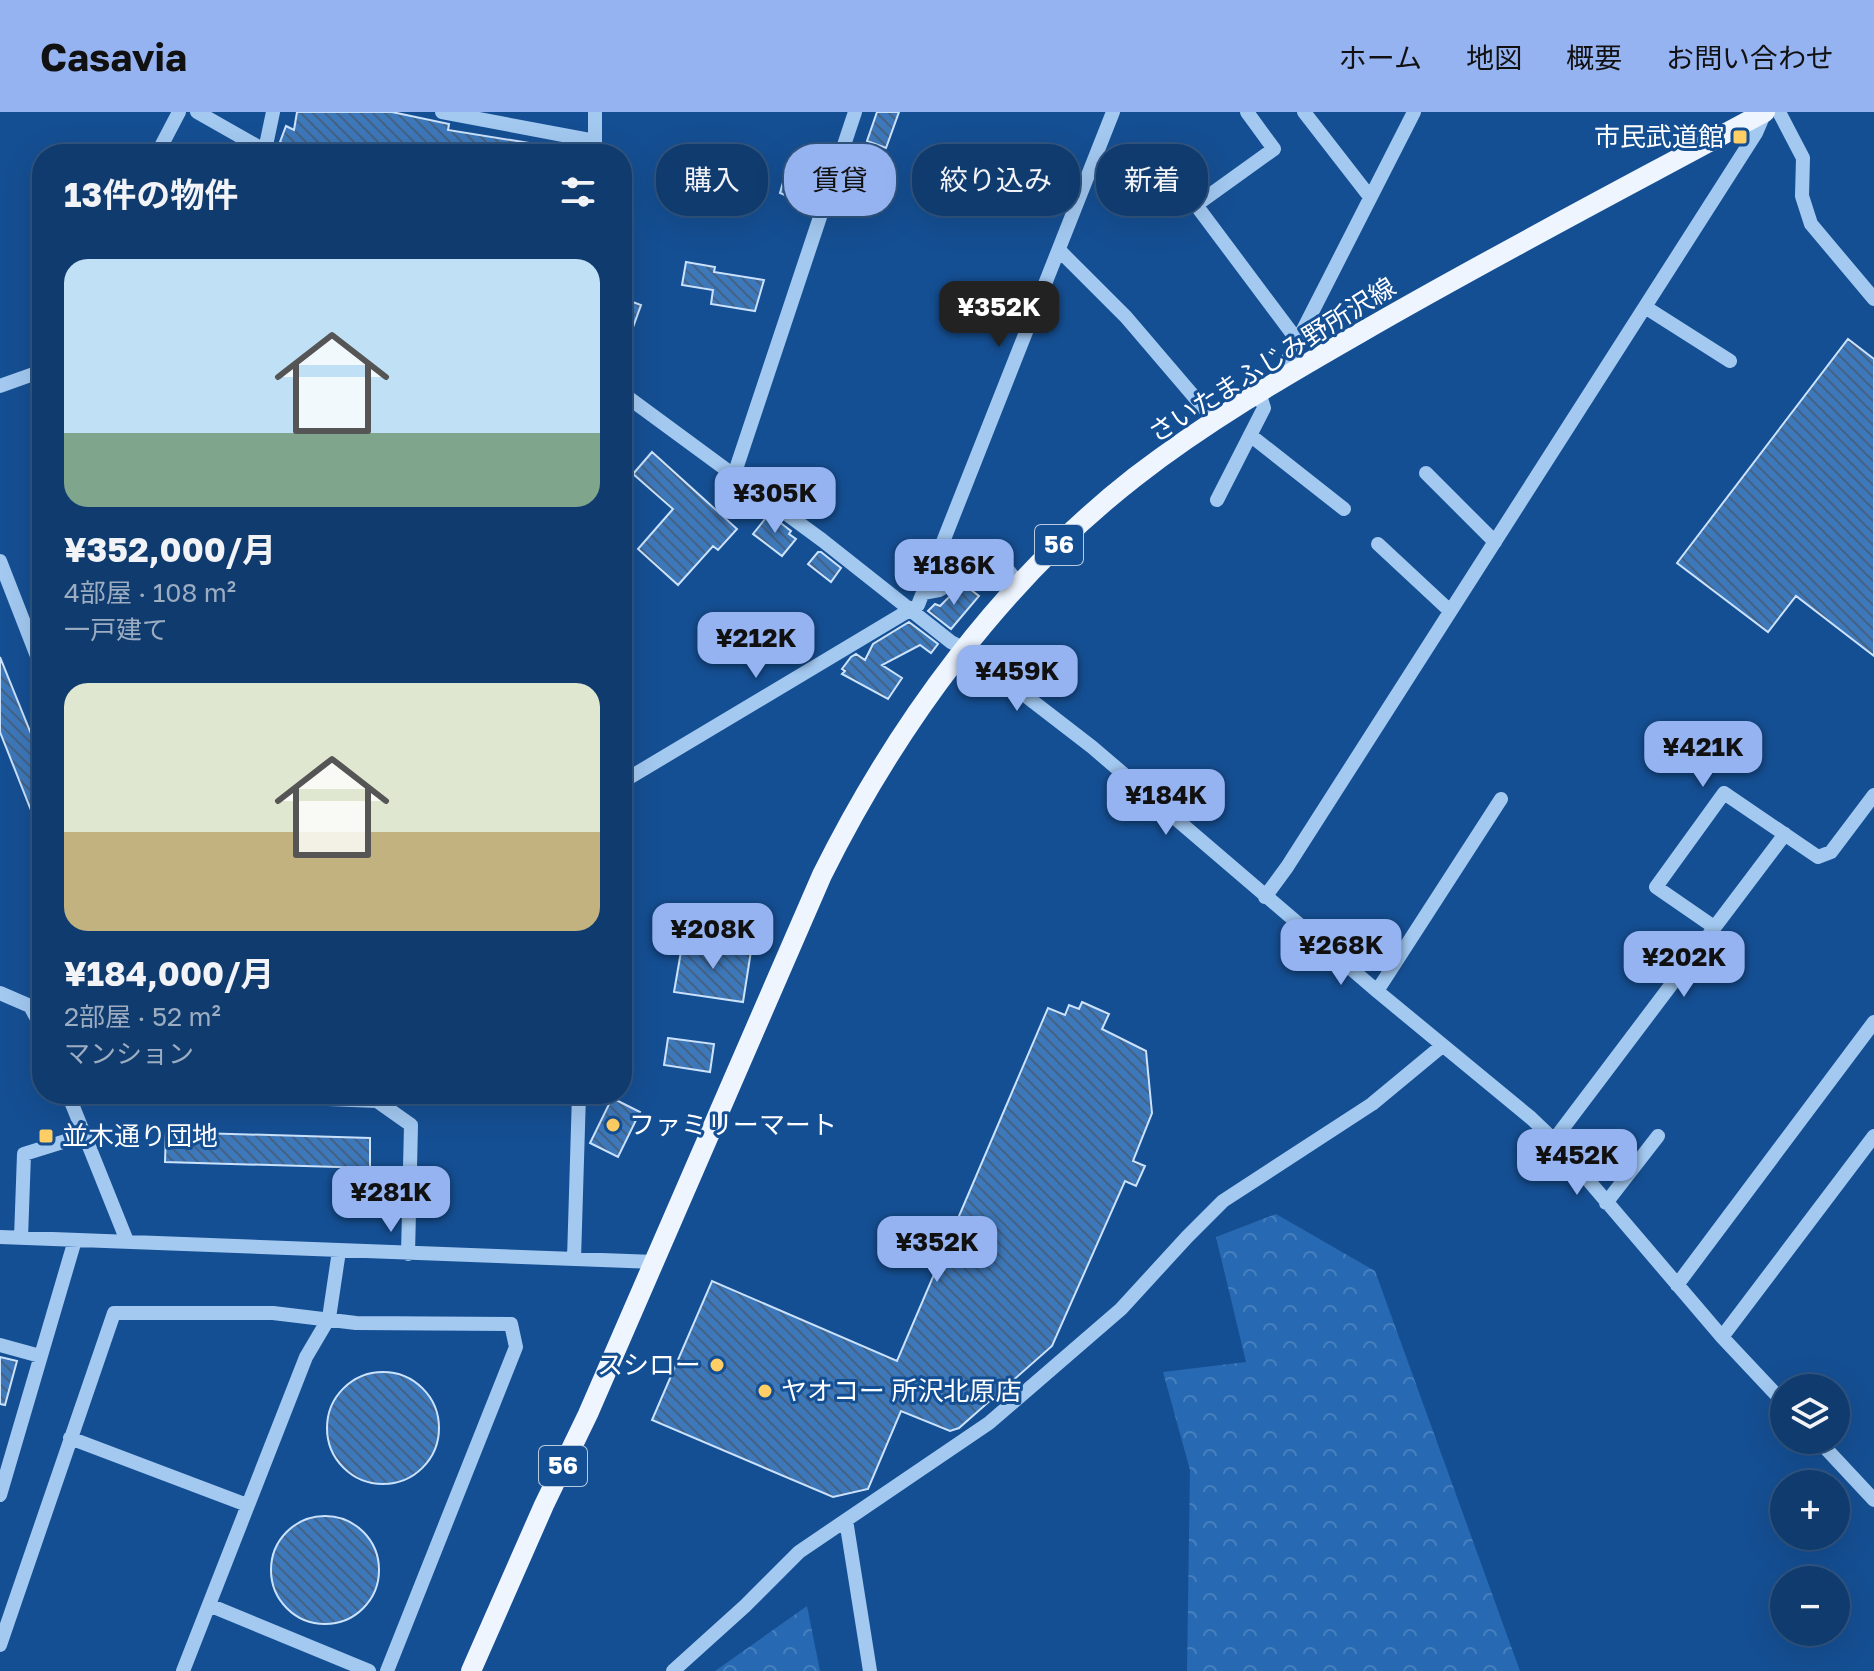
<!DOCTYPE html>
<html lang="ja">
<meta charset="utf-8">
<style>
body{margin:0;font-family:"Golos Text","Noto Sans JP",sans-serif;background:#1e4676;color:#f1f3f6;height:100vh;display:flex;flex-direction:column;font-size:30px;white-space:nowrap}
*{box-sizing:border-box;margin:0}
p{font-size:26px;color:#9cadc2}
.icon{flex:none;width:44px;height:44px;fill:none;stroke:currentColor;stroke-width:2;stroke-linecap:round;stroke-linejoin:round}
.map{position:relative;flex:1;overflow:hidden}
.details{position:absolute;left:32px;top:32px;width:600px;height:960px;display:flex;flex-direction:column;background:#103b6e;border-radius:32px;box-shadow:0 8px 32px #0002,0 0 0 2px #305581}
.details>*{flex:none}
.hud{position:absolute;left:656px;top:32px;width:760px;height:72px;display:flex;gap:16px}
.buttons{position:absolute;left:1770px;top:1262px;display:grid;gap:16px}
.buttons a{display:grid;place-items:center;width:80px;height:80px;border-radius:50%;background:#103b6e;box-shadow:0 8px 32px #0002,0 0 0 2px #305581;font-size:40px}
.price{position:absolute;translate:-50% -68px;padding:0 18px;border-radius:16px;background:#95b2f1;color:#111;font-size:26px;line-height:52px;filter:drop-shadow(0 2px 4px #0008)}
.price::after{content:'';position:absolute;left:50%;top:48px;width:24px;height:18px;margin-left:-12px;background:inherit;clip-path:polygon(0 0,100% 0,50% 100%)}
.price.selected{background:#222;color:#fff}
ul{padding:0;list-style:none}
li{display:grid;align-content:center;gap:16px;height:424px;padding:0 32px}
li span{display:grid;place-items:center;height:248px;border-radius:24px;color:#555}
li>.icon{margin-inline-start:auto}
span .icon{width:144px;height:144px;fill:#fffc;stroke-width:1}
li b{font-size:34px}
h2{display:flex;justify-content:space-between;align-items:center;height:96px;padding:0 32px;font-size:34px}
.pill{padding:0 28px;border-radius:32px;background:#103b6e;box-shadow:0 8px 32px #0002,0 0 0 2px #305581;font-size:28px;line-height:72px}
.pill.selected{background:#95b2f1;color:#111}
header{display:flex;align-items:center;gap:48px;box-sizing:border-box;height:112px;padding:0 40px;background:#95b2f1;color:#111}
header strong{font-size:38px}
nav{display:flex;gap:44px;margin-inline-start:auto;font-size:28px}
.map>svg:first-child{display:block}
.forest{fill:url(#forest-crowns)}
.building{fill:url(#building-back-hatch);stroke:#cbe2fc;stroke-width:2}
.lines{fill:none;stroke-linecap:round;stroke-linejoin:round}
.minor{stroke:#a3c9f1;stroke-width:14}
.major{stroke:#eef5ff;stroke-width:20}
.poi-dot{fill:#ffce64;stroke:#154f93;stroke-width:3}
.labels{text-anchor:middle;stroke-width:6;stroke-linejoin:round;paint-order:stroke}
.shield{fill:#154f93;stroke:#b9cadf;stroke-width:2}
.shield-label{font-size:24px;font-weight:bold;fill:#fff}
.poi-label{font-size:26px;fill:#fff;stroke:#154f93;text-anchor:start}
.street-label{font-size:26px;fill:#fff;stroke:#154f93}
</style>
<header>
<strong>Casavia</strong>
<nav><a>ホーム</a><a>地図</a><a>概要</a><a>お問い合わせ</a></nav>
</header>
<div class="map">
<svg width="1874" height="1559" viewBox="0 0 1874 1559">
<defs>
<pattern id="forest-crowns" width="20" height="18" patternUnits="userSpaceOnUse" patternTransform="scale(2)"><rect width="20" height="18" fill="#2769b2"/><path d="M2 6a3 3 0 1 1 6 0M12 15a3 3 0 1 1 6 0" fill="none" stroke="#4780be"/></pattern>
<pattern id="building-back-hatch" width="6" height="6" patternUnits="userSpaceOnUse" patternTransform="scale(2)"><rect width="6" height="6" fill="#3d78bb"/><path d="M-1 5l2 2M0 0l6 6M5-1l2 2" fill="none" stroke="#446284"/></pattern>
</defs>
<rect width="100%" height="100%" fill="#154f93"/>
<path class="forest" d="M1276,1102l99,57 145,400h-333l3,-201 -27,-98 83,-10 -30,-125z
M807,1494l13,65h-105z"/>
<path class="building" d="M297,0h95l57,12 -1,6 94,15 -1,9h-88l-44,-8 -2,8h-94l-33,-12 6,-16 8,4z
M877,0h22l-13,36 -19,-7z
M786,60l35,11 -7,19 -4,-2 -3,5 -27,-12z
M686,150l29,5 -1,5 50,8 -9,31 -44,-7 2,-14 -31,-5z
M622,186l19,7 -17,47h-2z
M1848,227l26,20v297l-78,-60 -28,36 -91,-69z
M652,340l85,77 -19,21 -5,-4 -35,39 -40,-36 35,-40 -40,-35z
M769,402l22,17 -2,3 7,5 -14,17 -29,-22z
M818,440h3l20,16 -10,14 -23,-18z
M967,475l12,9 -28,33 -23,-18 7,-7 5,2 8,-8z
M909,510l29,22 -7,9 -11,-8 -38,20 20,13 -14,21 -46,-25 3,-3 -3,-2 9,-12 5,-3 9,6 8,-16z
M0,545l42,104v77l-42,-106z
M683,828l68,11 -8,51 -69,-10z
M1082,890l27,12 -7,15 44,22 6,62 -19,48 12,5 -9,20 -11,-5 -73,165 -93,82 -9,3 -49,-20 -33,78 -35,8 -181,-77 60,-139 185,80 151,-353 17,7 4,-10 10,4z
M668,926l46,6 -4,28 -46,-7z
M612,986l28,14 -22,45 -28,-14z
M166,1020l204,6v30l-205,-6z
M0,1245l17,4 -12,44 -5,-1z
M327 1316a56 56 0 1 1 112 0a56 56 0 1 1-112 0Z
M271 1458a54 54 0 1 1 108 0a54 54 0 1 1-108 0Z"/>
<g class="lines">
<path class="minor" d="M197,0l74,42
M442,0l153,29
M1247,0l27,37 -78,56 101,135
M1304,0l66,85
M1779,0l24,46 -1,38 9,28 63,75
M265,38l8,-38
M157,42l22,-42
M595,42v-42
M1059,138l67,67 88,103
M1645,195l85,54
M1277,269l137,-269
M0,274l42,-15
M622,281l200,147 129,102 14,7 127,98 285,244 154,127 23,22 168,197 62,66
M1250,323l94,74
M1426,361l69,69
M734,363l121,-363
M1217,388l47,-92 -5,-16
M1378,432l72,67
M0,449l42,108
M923,481l16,-3 59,-32 21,26
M622,670l296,-177 195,-493
M1265,785l22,-30 469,-734 9,-21
M1714,815l-58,-40 68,-94 94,64 13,-5 43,-57
M1377,879l124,-192
M0,881l30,13 12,22
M68,982l59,147
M205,982l172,7 34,24 -3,129
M1554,1028l231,-306
M1606,1091l52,-67
M0,1125l655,25
M21,1126l3,-84 61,-19
M574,1147l5,-165
M1677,1173l197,-263
M1722,1225l152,-201
M0,1233l40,11
M70,1326l177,67
M1818,1328l56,60
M0,1383l75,-255
M846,1408l24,151
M209,1493l160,66
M0,1533l114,-332h159l83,10 155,1 5,23 -129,324
M183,1559l123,-314 23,-39 10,-67
M673,1559l72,-65 54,-54 190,-129 132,-114 66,-72 36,-36 149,-97 70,-58"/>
<path class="major" d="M471,1559l73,-166 44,-91 234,-539c75,-151 180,-294 313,-398 71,-55 148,-100 225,-144 133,-77 270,-148 405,-221"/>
</g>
<g class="poi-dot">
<rect x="1732" y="17" width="16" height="16" rx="4"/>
<circle cx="613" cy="1013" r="8"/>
<rect x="38" y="1016" width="16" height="16" rx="4"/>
<circle cx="717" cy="1253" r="8"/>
<circle cx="765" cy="1279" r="8"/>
</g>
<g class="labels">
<g class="shield">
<rect x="1035" y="413" width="48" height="40" rx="6"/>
<rect x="539" y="1334" width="48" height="40" rx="6"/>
</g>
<g class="shield-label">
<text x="1059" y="441">56</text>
<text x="563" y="1362">56</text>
</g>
<g class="poi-label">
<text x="1724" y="34" text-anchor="end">市民武道館</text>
<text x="629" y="1022">ファミリーマート</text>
<text x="62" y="1033">並木通り団地</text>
<text x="701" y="1262" text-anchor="end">スシロー</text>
<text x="781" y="1288">ヤオコー 所沢北原店</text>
</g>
<g class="street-label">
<text transform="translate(1272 248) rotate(-32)" y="9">さいたまふじみ野所沢線</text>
</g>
</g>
</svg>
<div class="buttons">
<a><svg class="icon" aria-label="layers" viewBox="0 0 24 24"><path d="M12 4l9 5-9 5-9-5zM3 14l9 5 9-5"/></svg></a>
<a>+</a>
<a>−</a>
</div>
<b class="price selected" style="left:999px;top:237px">¥352K</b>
<b class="price" style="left:775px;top:423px">¥305K</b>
<b class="price" style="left:954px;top:495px">¥186K</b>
<b class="price" style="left:756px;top:568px">¥212K</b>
<b class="price" style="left:1017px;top:601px">¥459K</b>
<b class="price" style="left:1703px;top:677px">¥421K</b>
<b class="price" style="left:1166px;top:725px">¥184K</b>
<b class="price" style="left:713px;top:859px">¥208K</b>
<b class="price" style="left:1341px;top:875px">¥268K</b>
<b class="price" style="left:1684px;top:887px">¥202K</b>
<b class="price" style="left:1577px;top:1085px">¥452K</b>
<b class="price" style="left:391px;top:1122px">¥281K</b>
<b class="price" style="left:937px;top:1172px">¥352K</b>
<div class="hud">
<a class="pill">購入</a>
<a class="pill selected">賃貸</a>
<a class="pill">絞り込み</a>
<a class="pill">新着</a>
</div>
<section class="details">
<h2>13件の物件<svg class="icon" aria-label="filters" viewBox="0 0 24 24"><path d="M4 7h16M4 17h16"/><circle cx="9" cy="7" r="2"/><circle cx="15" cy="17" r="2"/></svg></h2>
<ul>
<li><span style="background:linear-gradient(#bfe0f5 70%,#7fa58c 0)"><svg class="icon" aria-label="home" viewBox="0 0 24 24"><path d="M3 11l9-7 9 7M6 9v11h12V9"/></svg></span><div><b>¥352,000/月</b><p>4部屋 · 108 m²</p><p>一戸建て</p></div></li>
<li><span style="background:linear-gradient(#dfe7d0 60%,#c2b280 0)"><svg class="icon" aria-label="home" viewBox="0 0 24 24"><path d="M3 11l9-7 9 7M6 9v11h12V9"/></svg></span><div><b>¥184,000/月</b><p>2部屋 · 52 m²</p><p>マンション</p></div></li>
</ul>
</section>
</div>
